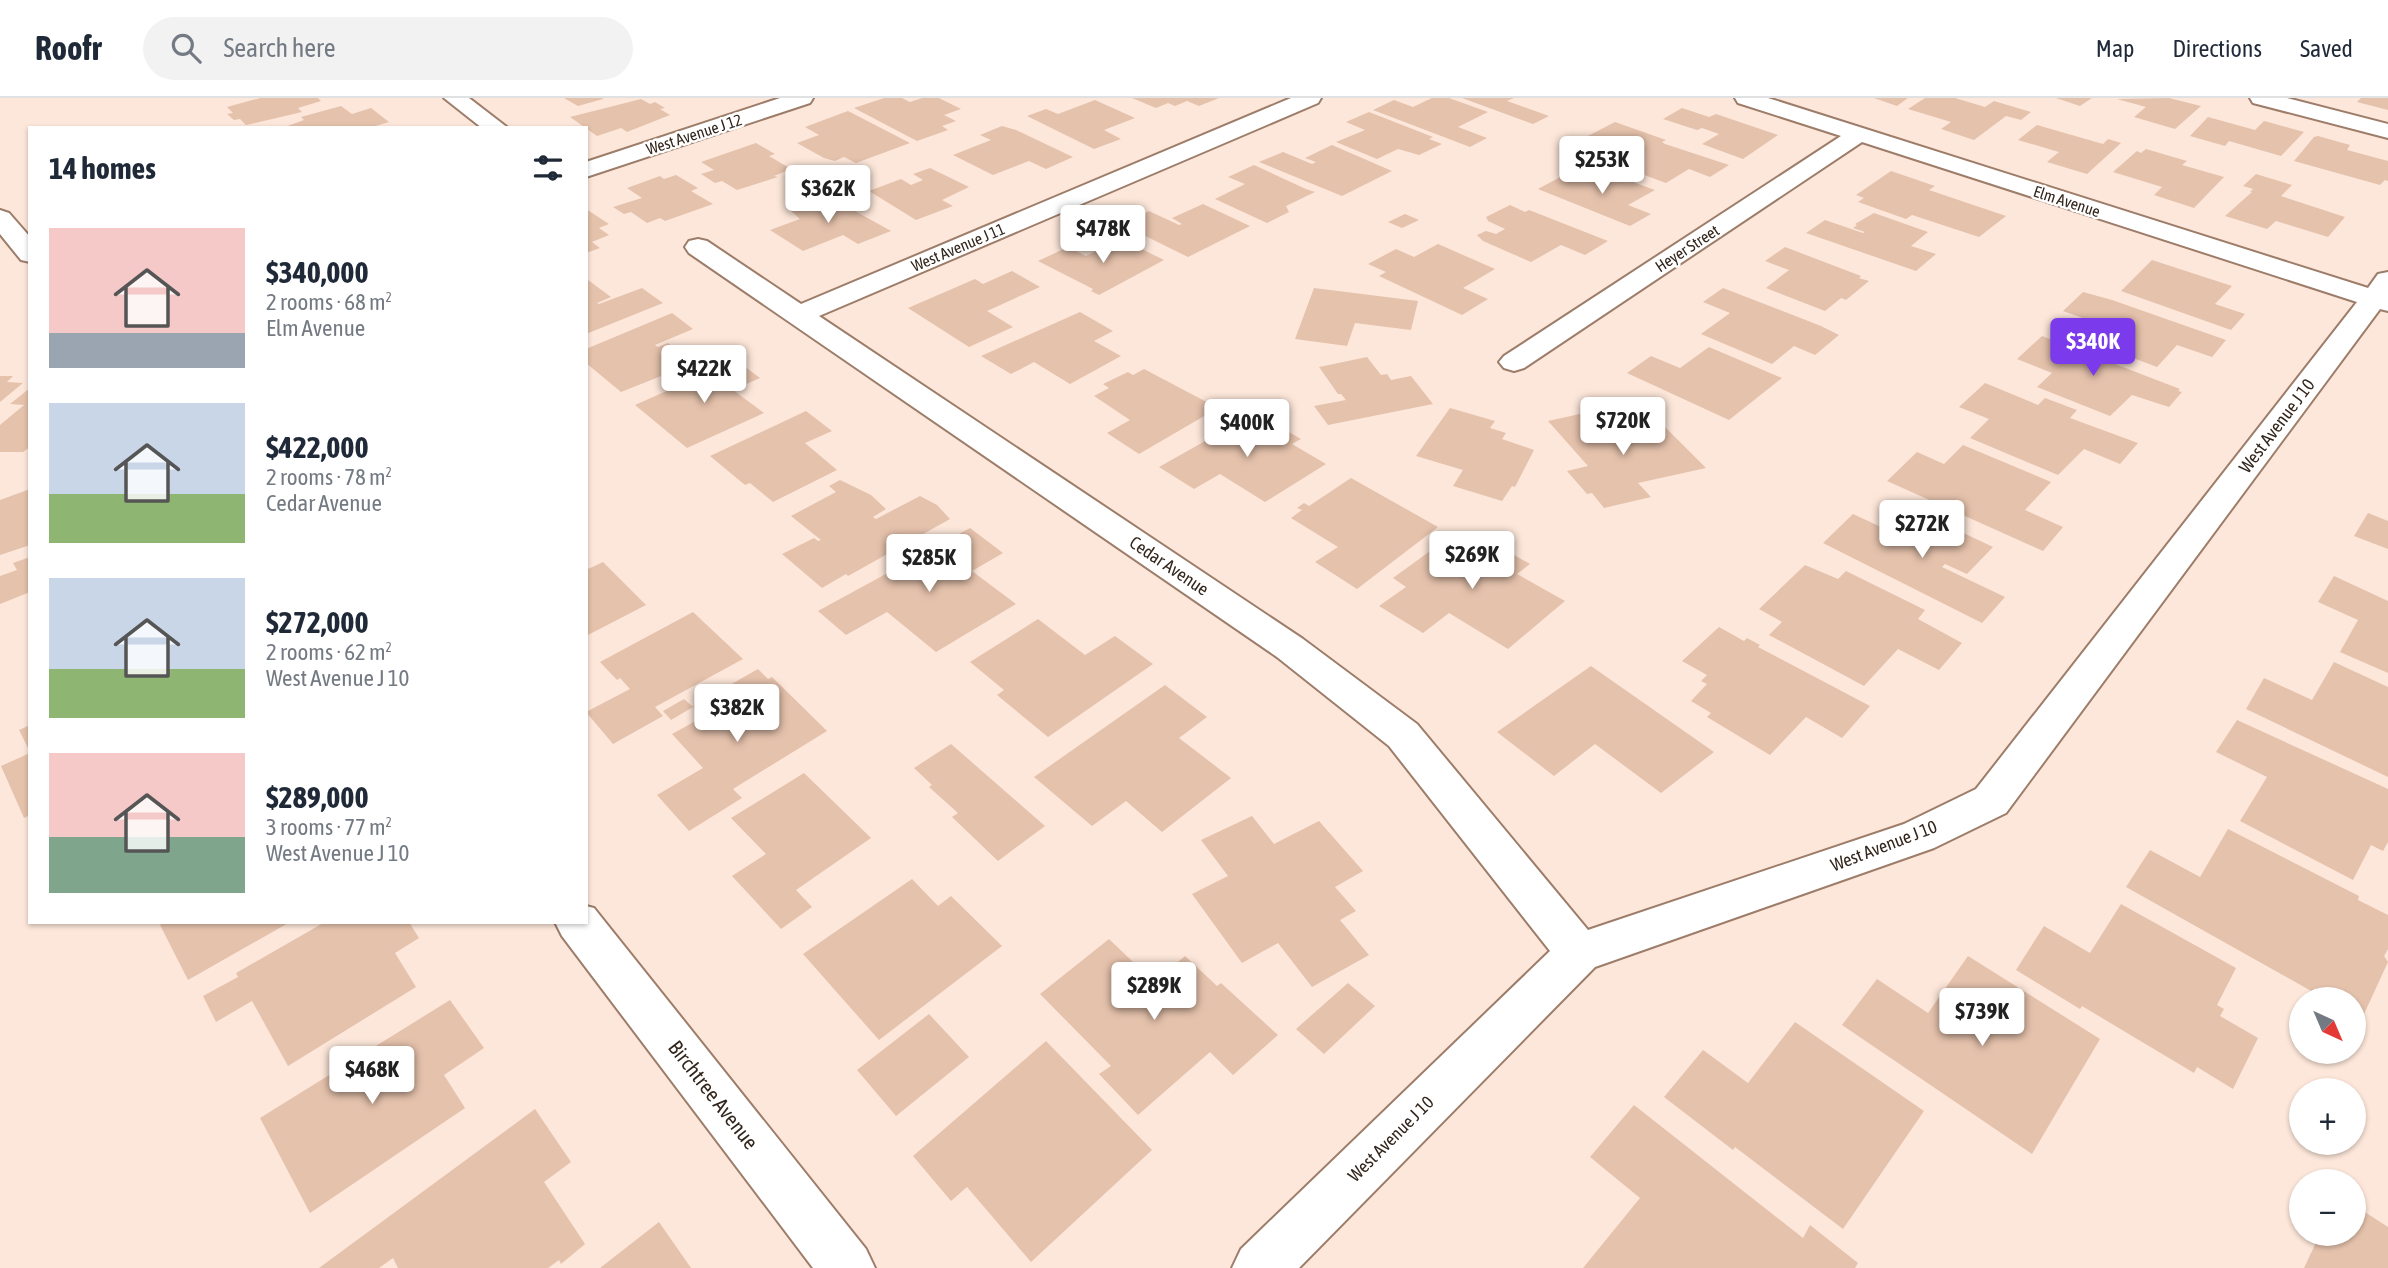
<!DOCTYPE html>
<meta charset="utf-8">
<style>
body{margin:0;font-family:"Asap Condensed",sans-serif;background:#f2f2f3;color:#1f2937;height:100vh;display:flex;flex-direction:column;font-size:26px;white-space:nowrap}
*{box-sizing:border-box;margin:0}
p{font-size:23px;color:#747a83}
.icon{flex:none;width:38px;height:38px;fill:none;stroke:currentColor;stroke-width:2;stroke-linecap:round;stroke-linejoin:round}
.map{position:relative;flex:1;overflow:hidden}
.panel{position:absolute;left:28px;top:28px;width:560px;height:798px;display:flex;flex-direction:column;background:#fff;border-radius:0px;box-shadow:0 2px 5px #0004}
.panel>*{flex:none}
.needle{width:46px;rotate:136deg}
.buttons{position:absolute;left:2289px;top:889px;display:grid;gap:14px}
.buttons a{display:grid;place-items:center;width:77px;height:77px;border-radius:50%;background:#fff;box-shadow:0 2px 5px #0004;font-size:35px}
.price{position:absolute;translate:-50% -60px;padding:0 16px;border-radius:7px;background:#fff;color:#222;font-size:23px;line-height:46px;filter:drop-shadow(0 2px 4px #0008)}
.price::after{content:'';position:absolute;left:50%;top:42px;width:21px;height:16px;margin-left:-10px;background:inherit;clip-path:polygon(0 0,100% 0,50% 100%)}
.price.selected{background:#7c3aed;color:#fff}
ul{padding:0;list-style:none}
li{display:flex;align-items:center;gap:21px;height:175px;padding:0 21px}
li span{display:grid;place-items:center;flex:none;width:196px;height:140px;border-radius:0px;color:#555}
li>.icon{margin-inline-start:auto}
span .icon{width:84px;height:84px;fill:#fffc;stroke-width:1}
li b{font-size:30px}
h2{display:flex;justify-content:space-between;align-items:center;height:84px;padding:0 21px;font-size:30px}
header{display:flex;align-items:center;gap:42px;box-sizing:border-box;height:98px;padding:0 35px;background:#fff;border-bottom:2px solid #e0e1e3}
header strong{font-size:33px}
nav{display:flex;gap:38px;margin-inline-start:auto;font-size:24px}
.search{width:490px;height:63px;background:#f2f2f3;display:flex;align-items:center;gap:18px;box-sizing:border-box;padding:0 24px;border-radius:38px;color:#747a83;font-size:26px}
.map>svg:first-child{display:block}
.building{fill:#e5c2ac}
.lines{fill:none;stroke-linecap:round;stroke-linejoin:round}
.street-casing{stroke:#9d7d69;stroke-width:4}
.street{fill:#fff;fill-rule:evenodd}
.labels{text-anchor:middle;stroke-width:5;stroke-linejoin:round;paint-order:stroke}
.far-street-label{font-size:16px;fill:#33261d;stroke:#fff}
.street-label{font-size:18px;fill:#33261d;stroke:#fff}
.near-street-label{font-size:21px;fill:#33261d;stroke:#fff}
</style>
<header>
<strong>Roofr</strong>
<div class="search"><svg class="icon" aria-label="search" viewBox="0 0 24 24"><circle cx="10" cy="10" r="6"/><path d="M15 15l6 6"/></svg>Search here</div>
<nav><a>Map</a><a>Directions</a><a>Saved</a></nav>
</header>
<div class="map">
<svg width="2388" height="1170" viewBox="0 0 2388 1170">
<rect width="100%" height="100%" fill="#fde7da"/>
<path class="building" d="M260,0h58l3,3 -23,7 4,4 -56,13 -6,-6 -6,1 -7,-6 6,-1 -6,-6z
M564,0h39v1l-25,7z
M884,0h18l8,4 12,-4h17l22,11 -17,6 12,6 -14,5 6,4 -31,11 -63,-33z
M1132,0h87l-20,8 -12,-5 -12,5 -7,-3 -12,5z
M1432,0h17l39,14 -30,15 29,11 -17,9 -97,-37 21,-10 19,7z
M1462,0h52l-7,3 42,15 -16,8z
M1874,0h34l-11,8z
M1925,0h30l30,9 9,-6 37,11 -10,8 -15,-4 -32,24 -33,-11 10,-7 -43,-13z
M2056,0h36l-12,8z
M2169,0l32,8 -26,23 -41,-12 12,-10 -29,-8z
M2361,0h27v12l-31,-8z
M641,1l9,5 5,-2 10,6 -5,1 10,6 -43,17 -6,-4 -24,8 -27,-19z
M1095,2l40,18 -31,12 17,9 -27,10 -67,-33 19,-7 12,5z
M341,8l11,8 19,-6 18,14 -20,6h-87l22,-8 -3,-3z
M1682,10l27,9 7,-3 62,21 -35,24 -41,-15 17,-10 -17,-6 -5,2 -34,-11z
M848,13l62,32 -54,20 -12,-6 -9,4 -11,-3 -27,-15 22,-8 -14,-8z
M1369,14l64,25 -4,2 13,5 -23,11 -21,-6 -21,10 -41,-17 29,-12 -19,-8z
M2208,19l47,13 9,-9 40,11 -23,24 -52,-15 -4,5 -35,-10z
M1615,24l51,18 -4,2 3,2 64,21 -19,12 -21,-8 -23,14 -49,-18 17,-9 -50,-18z
M2037,27l66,19 5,-5 13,4 -34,31 -40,-12 12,-10 -41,-12z
M1002,28l14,4 57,27 -27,12 -17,-8 -36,14 -40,-20 38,-15 -11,-5z
M2318,38l32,9 -3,5 41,11v20l-3,-1 -5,5 -86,-24 20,-24z
M756,45l19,11 -6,2 22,13 -17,7 4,1 -41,13 -15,-9 -7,2 -14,-9 13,-4 -13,-8z
M1332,47l60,26 -50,25 -83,-34 24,-10 29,12 4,-2 -11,-4z
M2146,51l41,12 -5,4 42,12 -30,31 -40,-13 8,-8 -49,-15 24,-21 4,2z
M1254,67l52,24 9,3 -29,14 3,6 -22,11 -52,-24 30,-15 -17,-7z
M930,70l39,19 -27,13 11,6 -37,14 -47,-29 32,-12 10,6 12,-5 -10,-6z
M1891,73l44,15 -6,4 77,26 -27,21 -67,-22 -6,4 -48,-17 6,-4 -8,-3z
M1605,74l50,18 -27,15 23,9 -21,12 -92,-37 26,-14 23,7z
M2256,76l36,11 -11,11 64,21 -17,20 -52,-16 -9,8 -42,-13 27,-24h-2l3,-3 -10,-3z
M676,77l22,13 -7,3 22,13 -48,17 -5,-3 -13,5 -16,-11 -7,2 -11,-7 29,-9 -15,-10 33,-12 4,3z
M826,98l11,5 54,30 -33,13 -15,-9 -40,16 -33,-21 30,-11 -10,-9z
M1203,106l47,22 -62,31 -67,-33 28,-13 30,14 3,-1 -10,-6z
M1510,107l15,7 4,-2 79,31 -23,14 -24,-10 -30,17 -48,-21 -6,-6 9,-4 10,3 9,-5 -17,-8 -2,-4z
M586,111l23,15 -10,4 10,7 -17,7 8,6 -14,5z
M1874,115l54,19 -17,14 25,8 -20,17 -110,-38 19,-13 38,13 2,-1 -12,-4 4,-3 -2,-1z
M1405,116l14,6 -17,8 -14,-6z
M1121,141l43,21 -65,35 -8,-4 2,-2 -55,-28 30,-14 18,9z
M1438,146l57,25 -32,19 25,11 -26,16 -83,-39 7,-4 -18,-8 28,-15 18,8z
M1785,149l76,29 -2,2 10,3 -23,19 -5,-2 -16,13 -59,-23 23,-18 -24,-9z
M2152,162l80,26 -17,18 30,10 -14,16 -110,-39z
M1012,173l28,16 -53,24 26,16 -44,20 -61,-39 67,-29 8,5z
M588,182l23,17 -14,6 2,1 43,-16 21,15 -77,31z
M1314,190l104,13 -7,29 -56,-7 -8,23 -52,-7z
M1723,190l98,38 18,9 -24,20 -21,-9 -22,18 -71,-30 29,-21 -27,-11z
M2083,194l29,8 114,40 -14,17 -35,-12 -20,22 -82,-31 16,-15 -28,-10z
M1080,214l33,19 -19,10 27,15 -51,28 -36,-22 -23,12 -30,-18z
M672,215l21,16 -38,16 3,2 10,-4 26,20 -73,29 -35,-29v-14z
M2042,238l138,53 -2,2 4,1 -13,15 -37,-12 -22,21 -73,-29 15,-14 -35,-14z
M1709,249l73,31 -53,42 -102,-47 24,-17 29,12z
M1367,259l14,18 6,-1 4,6 20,-4 22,28 -105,21 -14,-19 32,-6 -5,-6h-3l-19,-27z
M736,262l24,18 -27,12 31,23 -77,35 -52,-43z
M1144,271l74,39 -79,46 -32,-21 23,-13 -36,-24 15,-8 -6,-4 25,-12 5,3z
M0,278h13l-6,6 16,1 -23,19z
M1985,285l53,22 7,-7 32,12 -7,8 68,25 -18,21 -36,-15 -26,26 -88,-37 19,-19 -30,-12z
M30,290v59l-7,5h-23v-27l24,-20 -14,-1z
M1450,310l45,13 -5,7 16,5 -4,6 32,11 -19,37 -3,-1 -10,15 -49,-15 10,-16 -47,-14z
M806,313l26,20 -27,12 32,27 -64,32 -23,-19 -5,2 -35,-29z
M1589,314l17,19 52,-11 48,48 -68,15 13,14 -47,11 -12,-15 -5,1 -20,-23 21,-5 -40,-45z
M1259,317l42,24 -9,5 34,20 -61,38 -45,-28 -26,15 -35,-22 87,-49 4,2z
M1963,347l88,37 -26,28 38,17 -20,24 -156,-70 30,-29 27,12z
M1351,380l87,49 -81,62 -42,-27 23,-15 -47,-29 11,-8 -5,-2 7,-5 5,3z
M840,382l31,15 15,14 -13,8 3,2 44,-23 17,9 13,14 -102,57 -2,-2 -24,14 -40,-34 32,-16 4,3 3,-1 -30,-24 45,-24 -7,-6z
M30,391v56l-30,10v-55z
M1917,413l76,36 -26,27 -22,-10 -3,3 63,30 -23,26 -159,-80 30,-29 41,19z
M2368,415l20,8v28l-34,-13z
M970,430l33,25 -31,18 44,33 -80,48 -49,-40 -41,23 -28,-24z
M1477,436l53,30 -13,10 48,27 -57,48 -59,-36 -26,20 -44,-27 27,-19 -13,-9 55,-40 14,8z
M30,459v35l-30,12v-28l17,-6 -4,-7z
M603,464l43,43 -60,31v-66z
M1805,467l33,14 8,-8 79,39 -7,9 44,24 -23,27 -41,-21 -34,37 -95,-51 13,-13 -23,-13z
M2334,478l54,25v72l-48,-21 18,-32 -40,-18z
M693,514l50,47 -88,48 8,9 -50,28 -27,-32 44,-23 -10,-11 -3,2 -17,-18z
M1038,521l47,36 30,-19 38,28 -105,73 -51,-42 7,-5 -34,-28z
M1719,529l25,14 3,-3 13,7 -2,2 112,59 -28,32 -36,-21 -36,38 -63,-38 4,-4 -20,-12 16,-17 -6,-3 6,-6 -25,-14z
M2334,564l54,25v90l-142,-68 18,-31 48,22z
M1591,568l123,86 -53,41 -66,-49 -41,32 -57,-44z
M758,571l10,10 4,-2 55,54 -94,58 9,9 -53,33 -32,-36 46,-27 -31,-34 31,-17 -10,-11z
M1165,587l42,32 -28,21 52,40 -69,54 -36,-31 -34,25 -58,-49z
M684,601l9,8 -22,13 -8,-9z
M2237,622l151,69v53l-5,9 -12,-6 -18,35 -113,-59 27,-44 -51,-25z
M30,627v27l-11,-22z
M951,646l94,82 -47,35 -46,-44 6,-4 -29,-26 3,-2 -18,-17z
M30,655v62l-6,3 -23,-52z
M804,675l67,65 -75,52 16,17 -31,22 -49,-53 34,-22 -35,-36z
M1252,718l22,28 45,-23 44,50 -28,16 21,24 -16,9 29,35 -57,32 -34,-44 -36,20 -50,-69 36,-18 -27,-36z
M2228,731l131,67 -1,4 30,15v34l-4,7 4,6 -24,52 -10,-5v-10h-17l-22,-11 -2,4 -187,-105 24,-37 50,27z
M912,781l26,27 13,-10 51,50 -123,94 -76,-86z
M2121,806l115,64 -19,37 7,4 -4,7 38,22 -25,51 -36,-22 -3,6 -112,-67 -2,3 -64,-39 28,-44 46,27z
M165,824h125l-102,58 -28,-55z
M325,824h84l10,16 -24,15 21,34 -128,79 -36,-65 -36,21 -13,-26 35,-19 -2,-4z
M1109,841l45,43 31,-26 32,30 4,-3 57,52 -45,40 -23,-23 -72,63 -39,-41 12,-8 -71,-72z
M1968,858l132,83 -68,115 -190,-129 35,-46 51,34z
M1348,885l27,23 -51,48 -28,-25z
M450,902l34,48 -40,27 21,33 -155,105 -50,-95z
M929,916l40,43 -73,59 -39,-46z
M1795,924l129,89 -81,118 -108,-82 -2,3 -69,-53 39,-47 45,33z
M1046,943l106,109 -121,112 -64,-75 -16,14 -38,-45z
M1634,1007l169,133 7,-13 48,38 -3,5h-272l57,-70 -50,-41z
M535,1011l36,53 -27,20 41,62 -24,20 -2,-4 -11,8h-150l-5,-10 -14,10h-60z
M2354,1107l34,22v41h-84l16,-34h34z
M659,1124l32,46h-91z"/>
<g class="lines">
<defs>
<path id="street" d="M444,0h25l39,30h-26z
M780,0h33l-3,5 -224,74v-15z
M1291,0h30l-3,5 -499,213 484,323 114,85 171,206 316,-106 72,-35 381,-487 -495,-160 -338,226 -10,3 -10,-3 -5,-6 5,-6 337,-220 -103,-33 -3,-5h33l600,190 10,-14 10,-2v39l-8,-2 -374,504 -72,35 -339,119 -296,301h-67l9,-19 309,-298 -161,-205 -112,-89 -588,-404 -4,-6 4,-6 9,-2 9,2 94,63z
M2250,0h37l101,26v14l-135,-35z
M0,112l9,3 21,24v25l-9,-2 -21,-26z
M586,808l8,2 272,341 9,19h-62l-251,-332 -7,-14h31z"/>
</defs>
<use href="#street" class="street-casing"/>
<use href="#street" class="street"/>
</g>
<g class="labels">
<g class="far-street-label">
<text transform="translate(694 36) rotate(-18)" y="6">West Avenue J 12</text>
<text transform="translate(2067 103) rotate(18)" y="6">Elm Avenue</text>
<text transform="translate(958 149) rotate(-23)" y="6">West Avenue J 11</text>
<text transform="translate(1687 150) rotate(-33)" y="6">Heyer Street</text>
</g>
<g class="street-label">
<text transform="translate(2277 328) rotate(-53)" y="6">West Avenue J 10</text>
<text transform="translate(1169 468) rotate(34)" y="6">Cedar Avenue</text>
<text transform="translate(1884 748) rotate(-21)" y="6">West Avenue J 10</text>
<text transform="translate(1391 1041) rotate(-45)" y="6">West Avenue J 10</text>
</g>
<g class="near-street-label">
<text transform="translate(713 997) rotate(52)" y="7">Birchtree Avenue</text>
</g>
</g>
</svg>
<div class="buttons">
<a><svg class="needle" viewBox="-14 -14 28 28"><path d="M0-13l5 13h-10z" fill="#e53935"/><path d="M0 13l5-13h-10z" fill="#747a83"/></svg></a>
<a>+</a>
<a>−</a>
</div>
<b class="price" style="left:1602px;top:98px">$253K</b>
<b class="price" style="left:828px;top:127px">$362K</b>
<b class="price" style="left:1103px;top:167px">$478K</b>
<b class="price selected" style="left:2093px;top:280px">$340K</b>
<b class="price" style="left:704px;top:307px">$422K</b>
<b class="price" style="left:1623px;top:359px">$720K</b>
<b class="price" style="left:1247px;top:361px">$400K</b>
<b class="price" style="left:1922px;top:462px">$272K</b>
<b class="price" style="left:1472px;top:493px">$269K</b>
<b class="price" style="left:929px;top:496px">$285K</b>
<b class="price" style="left:737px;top:646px">$382K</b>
<b class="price" style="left:1154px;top:924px">$289K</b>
<b class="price" style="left:1982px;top:950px">$739K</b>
<b class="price" style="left:372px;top:1008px">$468K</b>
<section class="panel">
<h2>14 homes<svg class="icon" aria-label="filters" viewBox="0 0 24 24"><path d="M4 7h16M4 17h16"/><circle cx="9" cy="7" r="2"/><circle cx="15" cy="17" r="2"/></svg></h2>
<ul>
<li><span style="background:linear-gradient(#f6c9c9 75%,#9aa5b1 0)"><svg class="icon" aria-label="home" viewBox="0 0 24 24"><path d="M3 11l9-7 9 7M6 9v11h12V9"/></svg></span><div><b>$340,000</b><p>2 rooms · 68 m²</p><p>Elm Avenue</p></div></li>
<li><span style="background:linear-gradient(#c9d6e8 65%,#8fb573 0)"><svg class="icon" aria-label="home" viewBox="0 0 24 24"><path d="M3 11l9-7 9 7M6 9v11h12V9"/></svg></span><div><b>$422,000</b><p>2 rooms · 78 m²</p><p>Cedar Avenue</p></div></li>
<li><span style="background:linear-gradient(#c9d6e8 65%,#8fb573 0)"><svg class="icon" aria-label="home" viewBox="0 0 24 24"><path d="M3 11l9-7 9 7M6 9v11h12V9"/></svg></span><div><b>$272,000</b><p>2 rooms · 62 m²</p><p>West Avenue J 10</p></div></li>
<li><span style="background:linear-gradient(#f6c9c9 60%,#7fa58c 0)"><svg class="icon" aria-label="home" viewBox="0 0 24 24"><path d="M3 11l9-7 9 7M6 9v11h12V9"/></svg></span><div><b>$289,000</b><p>3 rooms · 77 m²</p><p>West Avenue J 10</p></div></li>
</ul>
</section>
</div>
